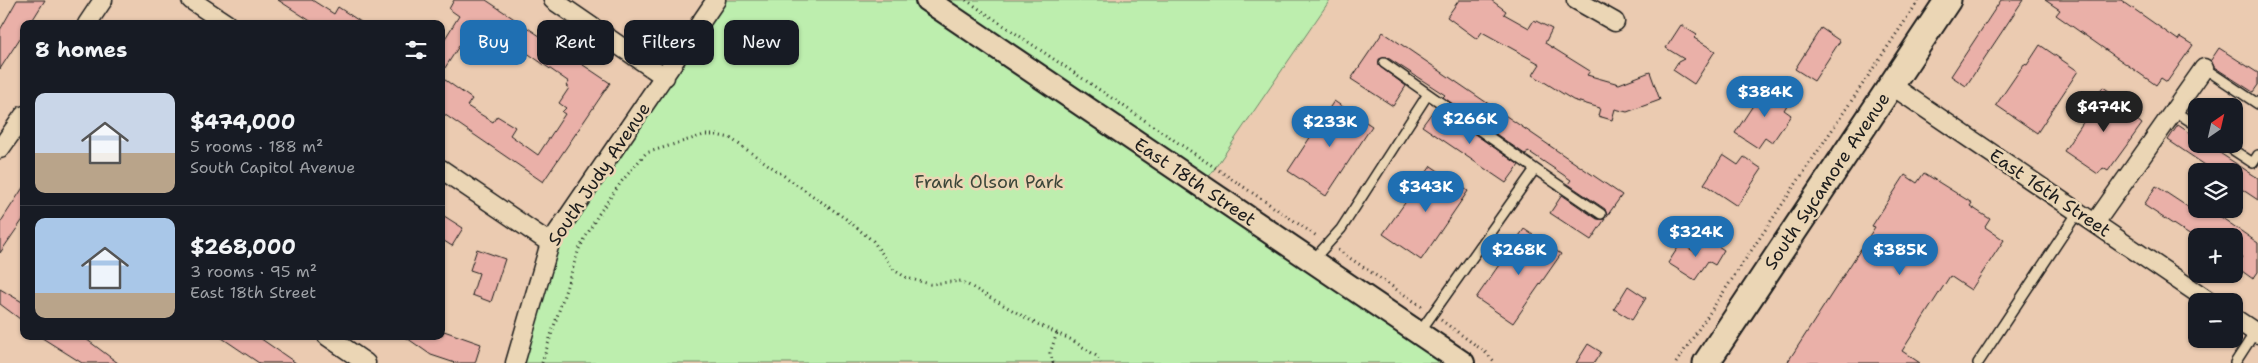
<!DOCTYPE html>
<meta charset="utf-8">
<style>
body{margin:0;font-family:"Shantell Sans",sans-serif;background:#20242c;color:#f1f3f6;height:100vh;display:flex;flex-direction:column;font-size:19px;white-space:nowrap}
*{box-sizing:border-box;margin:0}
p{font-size:16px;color:#9ea1a6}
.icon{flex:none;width:28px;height:28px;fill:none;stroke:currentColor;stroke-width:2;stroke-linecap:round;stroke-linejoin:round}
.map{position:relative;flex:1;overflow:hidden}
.sheet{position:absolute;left:20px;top:20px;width:425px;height:320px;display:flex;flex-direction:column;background:#171b24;border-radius:10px;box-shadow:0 1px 4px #0004}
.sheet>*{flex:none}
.hud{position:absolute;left:460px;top:20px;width:475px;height:45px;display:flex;gap:10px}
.needle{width:32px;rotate:34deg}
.tools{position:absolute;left:2188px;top:98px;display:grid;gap:10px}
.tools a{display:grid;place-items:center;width:55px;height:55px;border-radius:10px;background:#171b24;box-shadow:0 1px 4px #0004;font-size:25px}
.price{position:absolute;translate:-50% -42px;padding:0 11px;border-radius:18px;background:#1f6fb2;color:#fff;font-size:16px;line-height:32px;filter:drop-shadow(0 1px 2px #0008)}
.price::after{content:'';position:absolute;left:50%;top:30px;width:15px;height:11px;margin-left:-8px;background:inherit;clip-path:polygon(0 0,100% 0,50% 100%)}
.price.selected{background:#222;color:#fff}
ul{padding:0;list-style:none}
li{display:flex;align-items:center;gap:15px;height:125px;padding:0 15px}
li+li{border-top:1px solid #363941}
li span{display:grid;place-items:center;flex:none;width:140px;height:100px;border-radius:10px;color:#555}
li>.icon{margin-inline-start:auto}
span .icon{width:60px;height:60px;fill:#fffc;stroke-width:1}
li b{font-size:21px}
h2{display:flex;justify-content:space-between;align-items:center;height:60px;padding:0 15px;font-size:21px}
.tag{padding:0 18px;border-radius:10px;background:#171b24;box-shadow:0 1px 4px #0004;font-size:18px;line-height:45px}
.tag.selected{background:#1f6fb2;color:#fff}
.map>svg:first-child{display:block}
.green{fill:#bdeeae;stroke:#6c8565}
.building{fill:#eab0a8;stroke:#1c1c1c}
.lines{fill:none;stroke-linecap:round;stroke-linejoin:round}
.service-casing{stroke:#1c1c1c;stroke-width:12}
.minor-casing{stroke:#1c1c1c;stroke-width:21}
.tertiary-casing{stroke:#1c1c1c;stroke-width:26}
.secondary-casing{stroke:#1c1c1c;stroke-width:29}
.path{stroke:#1c1c1c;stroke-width:3;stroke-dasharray:1 4;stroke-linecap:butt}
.service{stroke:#ebd6b5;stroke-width:9}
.minor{stroke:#ebd6b5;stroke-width:18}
.tertiary{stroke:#ebd6b5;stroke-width:22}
.secondary{stroke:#ebd6b5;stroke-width:25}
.labels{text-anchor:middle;stroke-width:5;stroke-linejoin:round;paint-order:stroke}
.street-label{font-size:18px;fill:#1c1c1c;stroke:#ebd6b5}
.park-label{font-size:18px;fill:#3c4639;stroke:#ebd6b5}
</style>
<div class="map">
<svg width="2258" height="363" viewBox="0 0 2258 363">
<rect width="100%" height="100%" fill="#ebcbb1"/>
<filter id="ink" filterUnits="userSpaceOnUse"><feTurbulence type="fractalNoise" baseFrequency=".02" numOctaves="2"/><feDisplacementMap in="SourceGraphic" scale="10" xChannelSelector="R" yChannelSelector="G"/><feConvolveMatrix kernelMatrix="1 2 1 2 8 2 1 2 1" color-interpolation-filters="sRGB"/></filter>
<g filter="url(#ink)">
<path class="green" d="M715,0h615l-128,187 261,176h-948l35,-120z"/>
<path class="building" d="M17,0h28l-15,24h-6v8l-24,37v-39z
M278,0h34l22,14 4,-7 26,17h-49z
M454,0h32l124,83 -67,99 -102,-70v-35l31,22 -5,7 26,16 4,-6 18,11 -5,8 28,20 27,-41 -3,-2 4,-4 -7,-5 10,-15 -3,-2 3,-4 -59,-41 -4,8 -34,-23 -31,48v-29l18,-29 -10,-7z
M1459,0h32l15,11 -2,3 25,14 5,-8 18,9 -7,14 45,28 -3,4 32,9 31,-12 10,28 -33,12 -12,-3 -3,11 -14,-4 2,-8 -27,-8 -40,-25 7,-11 -58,-32 -5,7 -30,-22z
M2001,0h22l-57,86 -15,-10z
M2045,0h76l57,40 2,-3 13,8 -26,37 -6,-4 -5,7 -100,-70 4,-5z
M1681,25l16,10 -3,3 21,13 -21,33 -21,-14 5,-8 6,-3 -18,-11z
M1821,28l19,13 -26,40 -19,-12z
M1383,32l239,163 -15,21 -2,-7 -37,-25 3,-4 -43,-29 -2,4 -83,-58 2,-2 -57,-37 -9,1v7l27,20 -13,20 -42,-27z
M2040,45l38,26 -41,62 -41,-28 28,-41 3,1z
M2219,48l39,25v12l-5,7 -39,-25 -3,-7z
M1767,84l24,15 -7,11 7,5 -19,28 -7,-5 -7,10 -23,-15z
M2103,87l37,25 -4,7 6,5 -34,47 -5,-3 -5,6 -34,-23 34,-51 -3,-1z
M1334,101l38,25 -46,70 -38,-25z
M1436,107l83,58 -13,18 -84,-57z
M2178,125l18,12v7h10l52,34v22l-24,-16v-13h-20l-46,-31z
M1723,155l15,10 6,-8 18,12 -25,37 -33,-22z
M1431,166l37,25 -47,69 -38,-26z
M1924,173l48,30 -2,3 20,13 -5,8 19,13 -33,50 -21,-14 -48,75 18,12h-133l88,-136 -3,-1 33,-51 12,8z
M24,186v32l-24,35v-30z
M2156,186l35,23h31l-4,6 40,28v29l-5,7 -18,-13 7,-9 -8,-5v-16h-43l-47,-31z
M1562,195l35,24h8l-14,21 -41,-27z
M441,214l22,14 -11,18 -11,-7z
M1524,229l37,25 -48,69 -37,-25z
M1706,238l18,12 -9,15 -7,-4 -13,19 -27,-17 13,-20 15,10z
M477,249l28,10 -14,43 -19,-7 7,-22 -9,-3z
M1628,286l18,12 -14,22 -18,-11z
M0,289l24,14v19l-24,-18z
M444,331l37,13 -6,19h-20l-24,-8 -27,-19h38z
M39,336h43l36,27h-36z
M219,336h38l39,27h-37z
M1588,344l13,8 -7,11h-18z"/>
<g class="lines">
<defs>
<path id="service" d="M1384,63l151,106 -116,164
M2204,68l54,36
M2174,111l22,14
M2224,144l29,19 5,-8
M1535,169l66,45
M1313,260l28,-31 87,-135
M1978,363l100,-151
M2235,363l20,-31"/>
<path id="minor" d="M191,0l36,24
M553,0l112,77
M1576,0l39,22
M87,24l16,-24
M1891,85l318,216
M0,149l24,-34
M441,169l109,74
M2095,223l109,-155
M2234,318l24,16
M327,336l39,27
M515,363l35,-120 166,-243"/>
<path id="tertiary" d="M927,0l536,363"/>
<path id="secondary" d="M1706,363l242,-363"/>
</defs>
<use href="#service" class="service-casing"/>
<use href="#minor" class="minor-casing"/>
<use href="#tertiary" class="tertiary-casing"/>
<use href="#secondary" class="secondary-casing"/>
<path class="path" d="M966,0l352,237
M1338,250l86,58
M1441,320l44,32 11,11
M542,363l37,-114 19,-34 24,-34 24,-28 58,-18h12l14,3 116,81 27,22 21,29 13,8 23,6 31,-3 74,42 37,17 26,17 3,6
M1053,363l-3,-10 7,-20
M1676,363l243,-363"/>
<use href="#service" class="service"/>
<use href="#minor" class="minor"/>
<use href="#tertiary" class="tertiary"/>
<use href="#secondary" class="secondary"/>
</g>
</g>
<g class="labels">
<g class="street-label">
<text transform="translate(599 174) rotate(-56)" y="6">South Judy Avenue</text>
<text transform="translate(1827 181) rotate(-56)" y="6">South Sycamore Avenue</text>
<text transform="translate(1195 182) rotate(34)" y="6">East 18th Street</text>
<text transform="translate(2050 193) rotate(34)" y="6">East 16th Street</text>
</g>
<g class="park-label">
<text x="989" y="188">Frank Olson Park</text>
</g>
</g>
</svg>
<div class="tools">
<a><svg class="needle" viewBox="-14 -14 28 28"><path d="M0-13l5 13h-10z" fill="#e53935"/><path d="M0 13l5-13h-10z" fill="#9ea1a6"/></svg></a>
<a><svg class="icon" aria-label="layers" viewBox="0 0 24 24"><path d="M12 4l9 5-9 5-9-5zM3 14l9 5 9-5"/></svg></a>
<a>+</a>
<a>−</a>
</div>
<b class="price" style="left:1765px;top:118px">$384K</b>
<b class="price selected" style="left:2104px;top:133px">$474K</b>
<b class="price" style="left:1470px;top:145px">$266K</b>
<b class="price" style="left:1330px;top:148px">$233K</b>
<b class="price" style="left:1426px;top:213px">$343K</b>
<b class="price" style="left:1696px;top:258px">$324K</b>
<b class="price" style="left:1519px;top:276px">$268K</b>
<b class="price" style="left:1900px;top:276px">$385K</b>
<div class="hud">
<a class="tag selected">Buy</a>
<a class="tag">Rent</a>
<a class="tag">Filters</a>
<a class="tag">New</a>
</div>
<section class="sheet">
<h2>8 homes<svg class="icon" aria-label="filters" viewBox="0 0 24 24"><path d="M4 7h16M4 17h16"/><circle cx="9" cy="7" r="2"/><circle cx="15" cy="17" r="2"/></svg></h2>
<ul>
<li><span style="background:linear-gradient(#c9d6e8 60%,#b9a48a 0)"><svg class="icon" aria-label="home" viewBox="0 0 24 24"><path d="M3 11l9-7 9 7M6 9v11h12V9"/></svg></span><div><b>$474,000</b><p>5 rooms · 188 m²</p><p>South Capitol Avenue</p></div></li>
<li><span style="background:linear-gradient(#a9c7e8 75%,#b9a48a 0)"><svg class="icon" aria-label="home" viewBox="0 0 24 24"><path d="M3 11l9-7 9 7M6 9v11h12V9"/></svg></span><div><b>$268,000</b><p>3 rooms · 95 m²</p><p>East 18th Street</p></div></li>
</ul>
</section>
</div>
